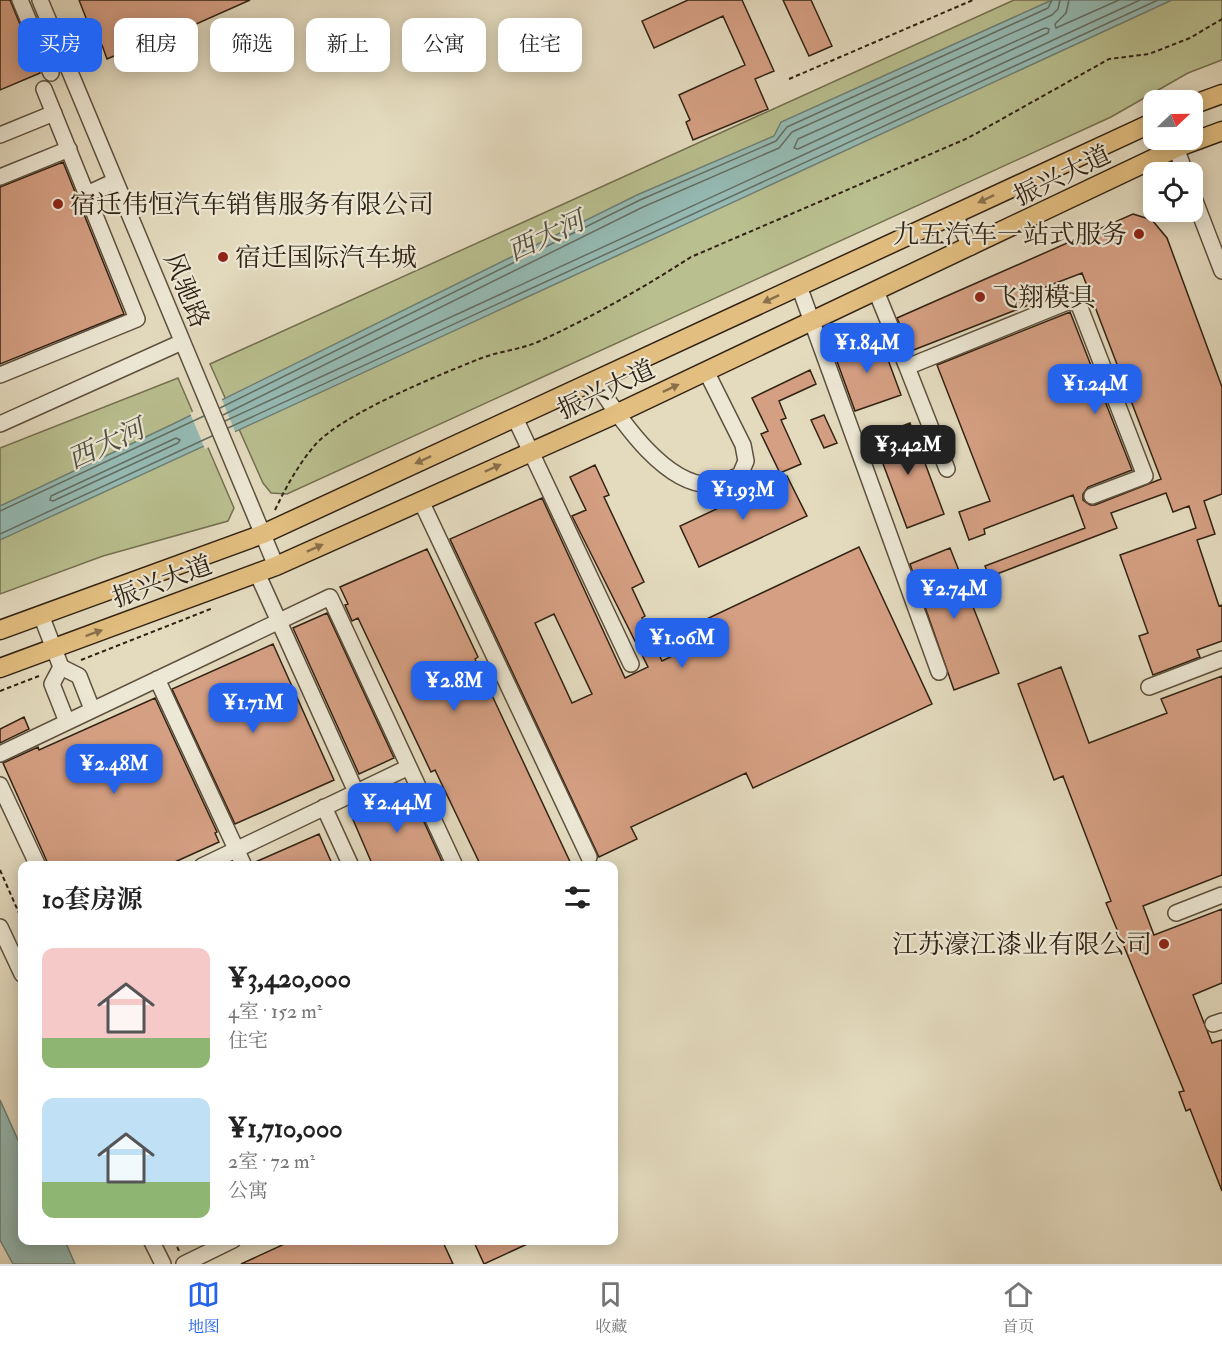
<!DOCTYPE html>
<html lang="zh">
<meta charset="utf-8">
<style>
body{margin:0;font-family:"IM FELL Double Pica","Noto Serif SC",serif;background:#f2f2f2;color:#222;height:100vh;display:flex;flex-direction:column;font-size:22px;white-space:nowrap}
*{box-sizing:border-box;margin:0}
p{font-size:20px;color:#767676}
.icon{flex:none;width:33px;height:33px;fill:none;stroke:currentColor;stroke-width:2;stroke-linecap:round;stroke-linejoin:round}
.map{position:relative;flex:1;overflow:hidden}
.panel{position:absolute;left:18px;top:861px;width:600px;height:384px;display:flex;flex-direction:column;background:#fff;border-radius:12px;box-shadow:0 3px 15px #0003}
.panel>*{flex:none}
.top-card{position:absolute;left:18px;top:18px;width:600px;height:54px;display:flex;gap:12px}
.needle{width:39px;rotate:68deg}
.buttons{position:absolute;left:1143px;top:90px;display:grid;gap:12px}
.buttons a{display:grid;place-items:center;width:60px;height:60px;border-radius:12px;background:#fff;box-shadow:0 3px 15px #0003;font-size:30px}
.price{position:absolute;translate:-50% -51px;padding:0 14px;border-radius:12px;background:#2563eb;color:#fff;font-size:20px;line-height:39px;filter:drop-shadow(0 2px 3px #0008)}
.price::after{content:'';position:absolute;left:50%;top:36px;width:18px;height:14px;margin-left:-9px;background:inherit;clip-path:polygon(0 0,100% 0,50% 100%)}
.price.current{background:#222;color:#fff}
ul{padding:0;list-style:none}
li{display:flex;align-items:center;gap:18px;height:150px;padding:0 24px}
li span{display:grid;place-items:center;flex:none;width:168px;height:120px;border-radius:12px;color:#555}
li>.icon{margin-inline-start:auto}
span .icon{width:72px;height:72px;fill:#fffc;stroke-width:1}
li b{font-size:26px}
h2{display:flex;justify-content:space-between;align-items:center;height:72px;padding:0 24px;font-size:26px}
.chip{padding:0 21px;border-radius:12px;background:#fff;box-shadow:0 3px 15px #0003;font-size:21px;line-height:54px}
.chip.current{background:#2563eb;color:#fff}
.tabs{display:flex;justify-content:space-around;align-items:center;height:84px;border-top:2px solid #e0e0e0;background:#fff;font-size:16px;color:#767676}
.tabs a{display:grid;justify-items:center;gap:3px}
.tabs .current{color:#2563eb}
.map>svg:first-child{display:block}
.green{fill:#b9bf8f;stroke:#757051;stroke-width:1.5}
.water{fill:#95bbb5;stroke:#6d7e74;stroke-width:1.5}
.pier{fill:#e4dbbf}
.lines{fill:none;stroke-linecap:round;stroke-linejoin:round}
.shore{stroke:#636e64;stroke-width:1.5}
.building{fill:#d59f83;stroke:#312213;stroke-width:1.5;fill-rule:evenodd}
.minor-casing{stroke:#5e503e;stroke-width:18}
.major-casing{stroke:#312213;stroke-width:21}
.path{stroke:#312213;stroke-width:2;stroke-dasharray:4.5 3;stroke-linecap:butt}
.minor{stroke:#ede8d5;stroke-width:15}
.major{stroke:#e2be80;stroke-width:18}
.oneway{fill:#8a704a}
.poi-dot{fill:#8f2418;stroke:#ede8d5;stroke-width:2}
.labels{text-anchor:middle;stroke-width:4.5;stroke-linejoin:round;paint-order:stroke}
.street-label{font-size:26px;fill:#312213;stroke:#ede8d5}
.poi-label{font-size:26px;fill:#312213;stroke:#ede8d5;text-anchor:start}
.water-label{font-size:27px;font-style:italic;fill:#4f5044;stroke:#ede8d5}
</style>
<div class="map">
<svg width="1222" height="1264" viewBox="0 0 1222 1264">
<rect width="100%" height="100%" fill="#e4dbbf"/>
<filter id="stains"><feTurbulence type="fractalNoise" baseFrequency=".00333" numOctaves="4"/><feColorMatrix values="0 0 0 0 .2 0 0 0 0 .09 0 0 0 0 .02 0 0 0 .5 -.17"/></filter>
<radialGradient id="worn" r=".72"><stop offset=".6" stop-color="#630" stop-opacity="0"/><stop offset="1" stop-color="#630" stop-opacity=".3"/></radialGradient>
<path class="green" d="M1014,0h208v60l-34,13 -77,44 -824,377 -16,-1 -8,-10 -53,-119z
M178,378l56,130 -6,13 -125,35 -103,38v-146z"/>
<path class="water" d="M1052,0h120l-1172,540v-34l173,-82 464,-229 137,-59 7,-14z
M0,1100l22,49v91l43,1 10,23h-62l-13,-24z"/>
<path class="pier" d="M221,397l15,37 -31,15 -15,-36z"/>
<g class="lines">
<path class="shore" d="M1069,0l-3,13 -11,11 1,4 63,-28
M1045,28l4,1 -1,4 -250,116 -4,-1 4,-9z
M220,408l420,-208 136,-59 11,-14 261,-119 4,-8
M223,415l420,-208 136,-59 13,-16 260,-117 6,-6 2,-9
M225,421l915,-421
M228,428l930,-428
M176,438l4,2 -2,3 -125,58 -3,-1 1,-4z
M0,511l204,-95
M0,534l212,-98"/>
</g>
<path class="building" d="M0,0h10l30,73 -40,17z
M79,0h171l-65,29 -4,-10 -64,26 4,8 -14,6 -5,-14 -5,1z
M688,0h54l32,71 -19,8 13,30 -75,31 -7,-18 4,-2 -11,-25 66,-30 -22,-49 -69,32 -12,-27z
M783,0h28l21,46 -23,10z
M63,162l61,152 -124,50v-177z
M1133,214l19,6 15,18 55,149v107l-18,7 11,33 -18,6 22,66 3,-1v36l-25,9 3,7 -47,18 -14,-39 9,-3 -28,-78 76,-27 -7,-22 -16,6 -7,-19 -55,20 6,15 -128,49 -4,-11 100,-38 -12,-33 -89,34 1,5 -16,6 -10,-28 31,-11 -53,-136 133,-53 62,158 -44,17 -5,7v6l7,5h5l66,-26 -79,-206 -42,16 4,10 -133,52 -14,-33z
M880,338l21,57 -46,16 -21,-58z
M810,370l6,14 -37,17 7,17 -5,2 20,44 -21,9 -19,-39 7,-3 -16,-33z
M824,415l13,28 -13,5 -13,-28z
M910,423l34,91 -37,14 -34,-91z
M595,465l14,30 -5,2 40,85 -12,6 13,28 -3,2 20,43 25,-12 -8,-17 180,-85 73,157 -179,84 -7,-15 -115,54 6,12 -38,18 -149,-318 92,-41 83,180 23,-11 -76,-151 14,-6 -16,-33zM554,614l38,80 -20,9 -37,-80z
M787,476l20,40 -108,51 -19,-41z
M950,548l49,125 -45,17 -44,-126z
M427,549l51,108 -3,2 97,207h-91l-46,-96 -4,2 -73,-154 -6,3 -7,-16 3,-1 -8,-17z
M327,613l67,145 -35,16 -66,-146z
M273,644l61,136 -99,44 -63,-135z
M1061,667l28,76 78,-30 -6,-14 61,-23v199l-79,31 11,29 68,-26v74l-29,12 19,48 10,-3v151l-32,-82 -4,2 -7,-19 5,-1 -78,-188 5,-2 -48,-125 -9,4 -36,-96z
M155,698l62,134 -2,1 4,9 -53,24h-117l-46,-103 35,-16 1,3z
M24,717l5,12 -29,14v-14z
M409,789l35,77h-71l-22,-51z
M319,834l14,32h-79l-1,-3z
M293,1240h149l11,24h-212z
M473,1240h63l-52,24z"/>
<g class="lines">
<defs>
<path id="minor" d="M20,0l31,73
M40,0l236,566
M0,135l54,-22
M1176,148l9,24
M0,177l69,-28
M1192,193l30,78
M87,194l28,-13
M954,214l17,33
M799,286l140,386
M876,291l31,76 163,-66 9,4 66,171 -53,20
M907,367l40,102
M0,375l137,-56 -93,-230
M595,381c23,35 73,112 123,103 7,-2 15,-6 22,-9l6,-14 -3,-16 -37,-74
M515,418l116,246
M0,424l182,-82
M421,501l168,356
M257,573l99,219
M41,615l20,52 18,9 13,33
M61,667l-9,17 15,38
M157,679l87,187
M1149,687l73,-28
M0,754l330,-157 125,269
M0,785l38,81
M324,807l27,59
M202,866l207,-99
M1176,913l46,-18
M0,927l22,47
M1213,1024l9,-3
M151,1240l12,24
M184,1264l49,-24"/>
<path id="major" d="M1192,105l30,-11
M0,630l263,-96 891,-412
M0,668l276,-102 340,-152 560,-266 46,-17"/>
</defs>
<use href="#minor" class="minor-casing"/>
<use href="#major" class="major-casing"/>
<path class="path" d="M789,79l184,-79
M275,510c11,-23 23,-45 40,-65 27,-31 124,-70 164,-86 20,-8 41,-9 61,-18 52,-24 103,-53 151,-84l277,-119 141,-79 40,-5 41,-16 32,-19
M81,660l132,-52
M0,691l39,-15
M0,870l22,50
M174,1240l5,11"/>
<use href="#minor" class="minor"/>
<use href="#major" class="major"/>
</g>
<defs><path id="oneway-solid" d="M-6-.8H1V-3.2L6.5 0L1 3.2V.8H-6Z" transform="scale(1.5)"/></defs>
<g class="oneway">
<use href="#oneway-solid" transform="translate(986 199) rotate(155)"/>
<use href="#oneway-solid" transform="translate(771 299) rotate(155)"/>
<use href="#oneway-solid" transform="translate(671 388) rotate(-25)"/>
<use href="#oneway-solid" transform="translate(423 460) rotate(155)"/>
<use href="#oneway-solid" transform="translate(493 468) rotate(-24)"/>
<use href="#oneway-solid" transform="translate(315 548) rotate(-24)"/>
<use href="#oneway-solid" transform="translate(94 633) rotate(-20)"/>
</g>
<g class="poi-dot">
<circle cx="58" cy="204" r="6"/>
<circle cx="1139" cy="234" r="6"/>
<circle cx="223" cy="257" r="6"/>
<circle cx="980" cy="297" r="6"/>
<circle cx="1164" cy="944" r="6"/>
</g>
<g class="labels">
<g class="street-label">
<text transform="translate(1062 175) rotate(-26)" y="9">振兴大道</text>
<text transform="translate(187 290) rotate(68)" y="9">风驰路</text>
<text transform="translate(606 389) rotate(-25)" y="9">振兴大道</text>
<text transform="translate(162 581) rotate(-20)" y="9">振兴大道</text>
</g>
<g class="poi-label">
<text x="70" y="213">宿迁伟恒汽车销售服务有限公司</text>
<text x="1127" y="243" text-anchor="end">九五汽车一站式服务</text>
<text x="235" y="266">宿迁国际汽车城</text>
<text x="992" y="306">飞翔模具</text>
<text x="1152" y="953" text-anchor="end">江苏濠江漆业有限公司</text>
</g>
<g class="water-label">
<text transform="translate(546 236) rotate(-25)" y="9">西大河</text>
<text transform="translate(106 444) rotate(-25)" y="9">西大河</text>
</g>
</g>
<rect width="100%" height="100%" filter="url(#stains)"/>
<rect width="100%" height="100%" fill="url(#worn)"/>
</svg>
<div class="buttons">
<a><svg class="needle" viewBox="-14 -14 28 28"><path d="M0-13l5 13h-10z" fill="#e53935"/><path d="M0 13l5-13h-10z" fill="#767676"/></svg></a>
<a><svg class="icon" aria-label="locate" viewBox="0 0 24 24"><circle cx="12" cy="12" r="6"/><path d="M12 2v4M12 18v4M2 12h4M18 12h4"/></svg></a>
</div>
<b class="price" style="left:867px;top:374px">¥1.84M</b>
<b class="price" style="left:1095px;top:415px">¥1.24M</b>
<b class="price current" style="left:908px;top:476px">¥3.42M</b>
<b class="price" style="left:743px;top:521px">¥1.93M</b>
<b class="price" style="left:954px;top:620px">¥2.74M</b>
<b class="price" style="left:682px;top:669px">¥1.06M</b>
<b class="price" style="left:454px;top:712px">¥2.8M</b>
<b class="price" style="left:253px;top:734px">¥1.71M</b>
<b class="price" style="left:114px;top:795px">¥2.48M</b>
<b class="price" style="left:397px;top:834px">¥2.44M</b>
<div class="top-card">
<a class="chip current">买房</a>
<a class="chip">租房</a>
<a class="chip">筛选</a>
<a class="chip">新上</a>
<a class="chip">公寓</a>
<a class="chip">住宅</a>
</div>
<section class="panel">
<h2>10套房源<svg class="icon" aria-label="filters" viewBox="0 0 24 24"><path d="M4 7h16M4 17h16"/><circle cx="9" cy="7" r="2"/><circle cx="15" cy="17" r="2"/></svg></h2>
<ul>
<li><span style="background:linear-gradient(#f6c9c9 75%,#8fb573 0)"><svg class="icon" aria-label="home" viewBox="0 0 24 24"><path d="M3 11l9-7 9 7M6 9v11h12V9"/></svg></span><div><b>¥3,420,000</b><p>4室 · 152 m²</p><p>住宅</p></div></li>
<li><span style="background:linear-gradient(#bfe0f5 70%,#8fb573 0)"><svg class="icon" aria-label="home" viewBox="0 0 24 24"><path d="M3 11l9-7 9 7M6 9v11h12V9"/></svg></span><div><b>¥1,710,000</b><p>2室 · 72 m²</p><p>公寓</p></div></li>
</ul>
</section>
</div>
<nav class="tabs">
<a class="current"><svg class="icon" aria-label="map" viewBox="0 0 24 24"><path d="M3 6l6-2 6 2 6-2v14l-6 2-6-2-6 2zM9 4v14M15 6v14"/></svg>地图</a>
<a><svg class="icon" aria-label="saved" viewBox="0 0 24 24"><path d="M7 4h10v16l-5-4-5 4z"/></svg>收藏</a>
<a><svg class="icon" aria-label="home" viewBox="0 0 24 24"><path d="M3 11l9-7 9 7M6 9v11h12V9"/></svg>首页</a>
</nav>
